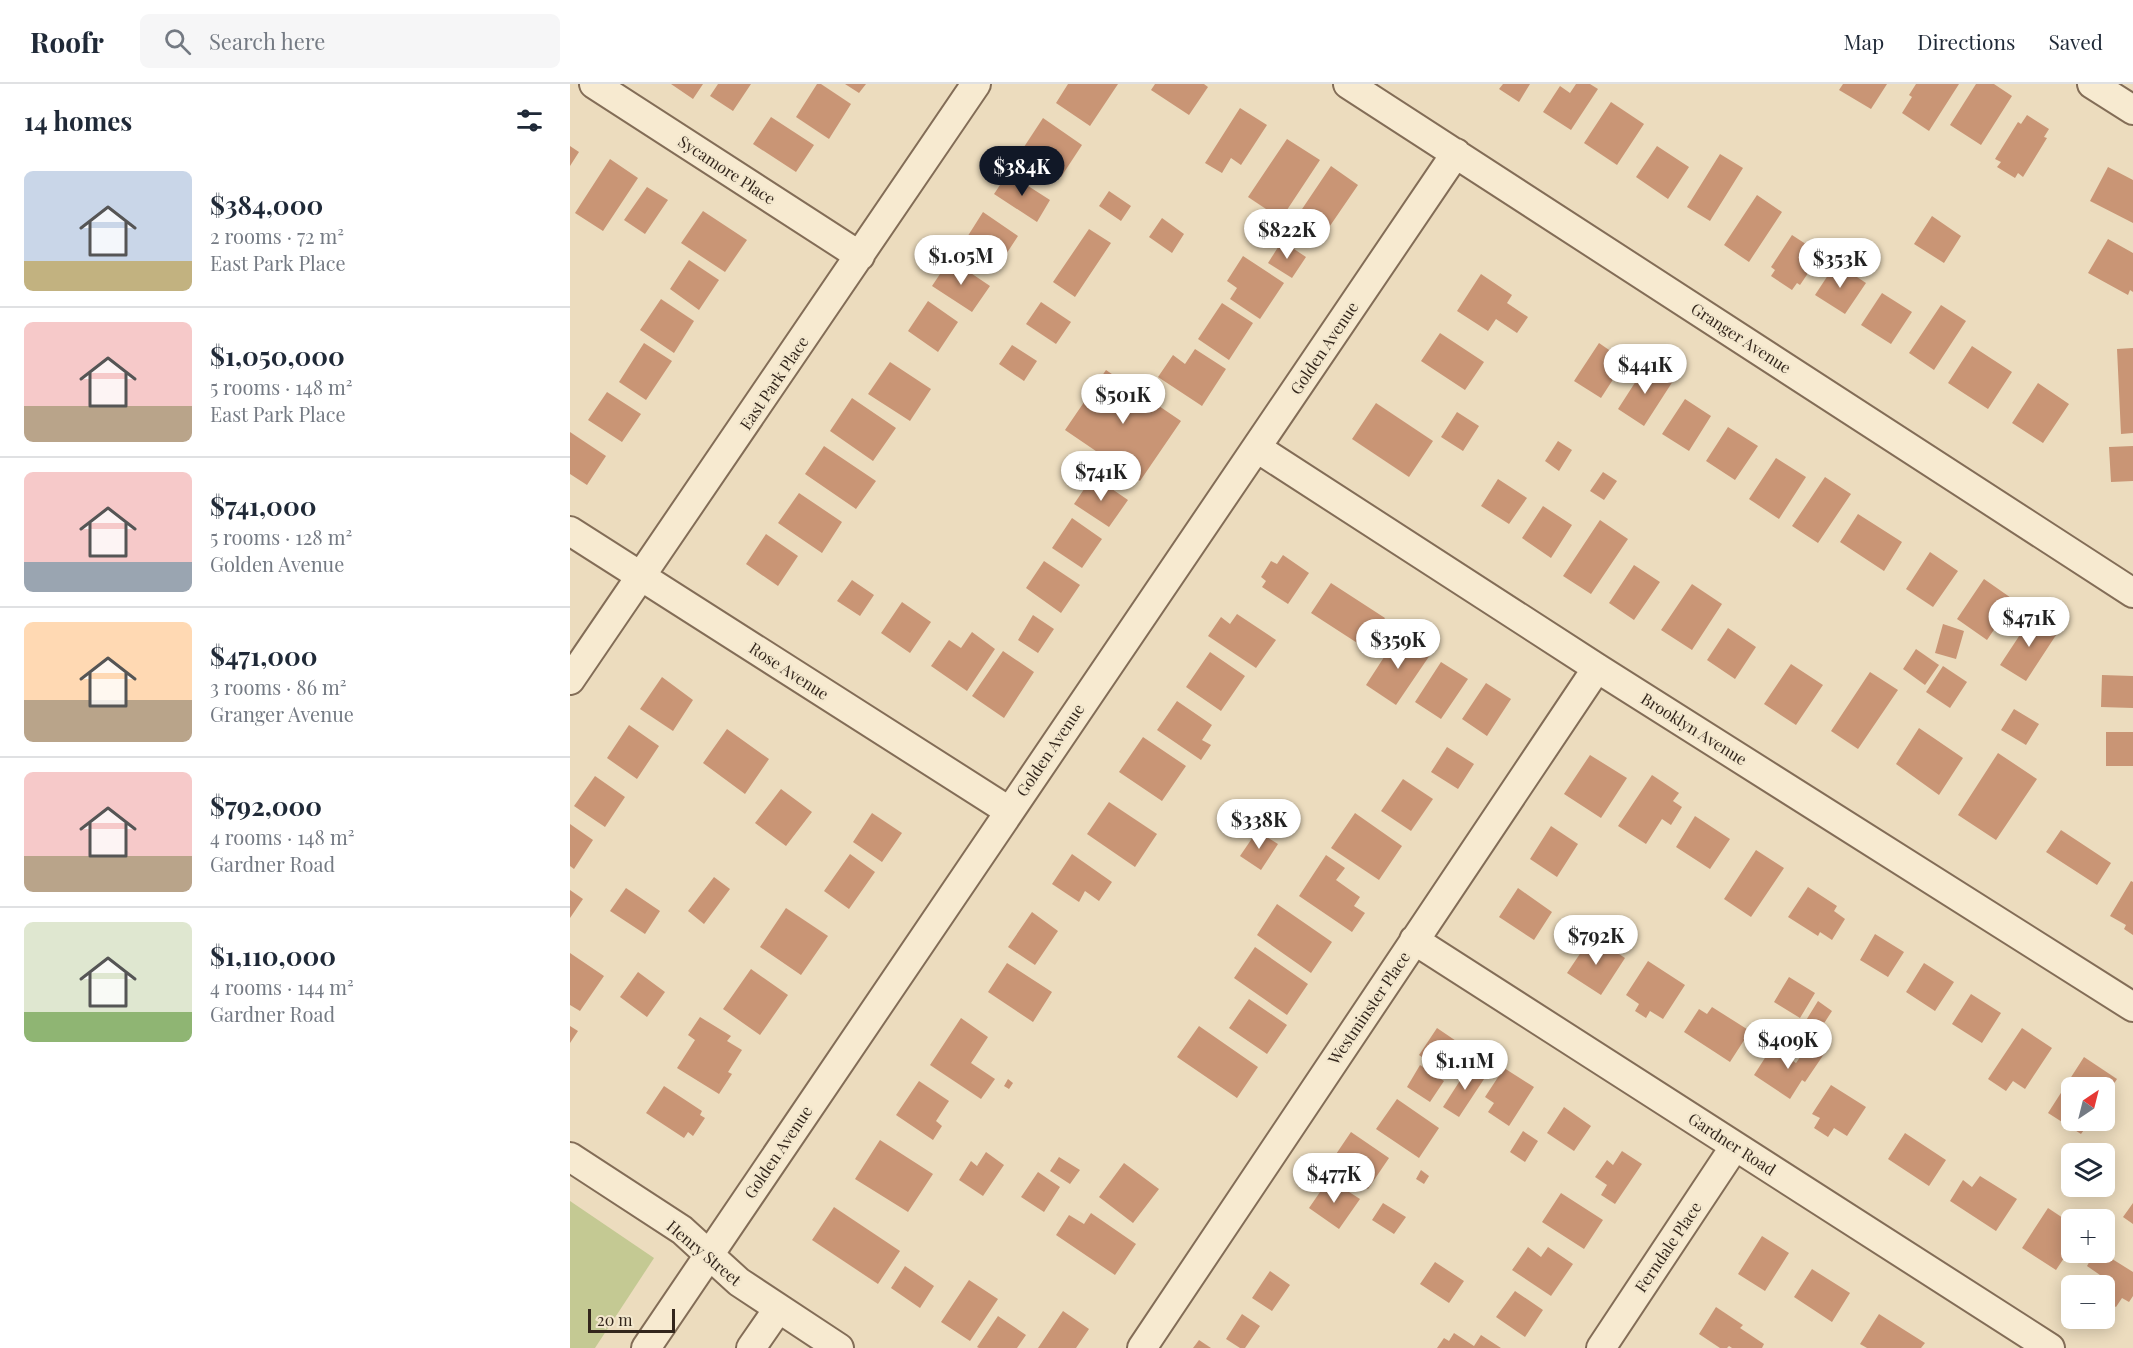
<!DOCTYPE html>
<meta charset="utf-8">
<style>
body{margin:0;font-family:"Playfair Display",serif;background:#f6f6f7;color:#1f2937;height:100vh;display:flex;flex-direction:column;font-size:22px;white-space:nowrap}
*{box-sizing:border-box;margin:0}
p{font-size:20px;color:#747a83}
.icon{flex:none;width:33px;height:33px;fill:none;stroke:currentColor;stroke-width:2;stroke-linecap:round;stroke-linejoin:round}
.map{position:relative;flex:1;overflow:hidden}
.details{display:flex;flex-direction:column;background:#fff;width:570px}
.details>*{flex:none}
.needle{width:39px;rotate:35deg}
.controls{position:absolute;left:1491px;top:993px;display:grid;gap:12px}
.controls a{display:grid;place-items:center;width:54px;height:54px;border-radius:9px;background:#fff;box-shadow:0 3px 15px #0003;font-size:30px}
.scale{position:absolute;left:18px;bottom:15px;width:87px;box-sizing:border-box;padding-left:6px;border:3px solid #33261c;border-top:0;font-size:16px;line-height:21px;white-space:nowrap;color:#33261c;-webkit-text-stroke:4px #f3e7cd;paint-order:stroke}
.price{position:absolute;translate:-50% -51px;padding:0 14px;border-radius:21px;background:#fff;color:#222;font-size:20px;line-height:39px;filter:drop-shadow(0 2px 3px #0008)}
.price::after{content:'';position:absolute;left:50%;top:36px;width:18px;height:14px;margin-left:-9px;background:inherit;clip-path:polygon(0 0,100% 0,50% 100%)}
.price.selected{background:#111827;color:#fff}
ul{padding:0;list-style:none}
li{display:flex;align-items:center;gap:18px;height:150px;padding:0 24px}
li+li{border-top:2px solid #e0e1e3}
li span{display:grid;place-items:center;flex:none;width:168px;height:120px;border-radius:9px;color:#555}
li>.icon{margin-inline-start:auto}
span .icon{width:72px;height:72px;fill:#fffc;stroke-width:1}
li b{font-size:26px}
h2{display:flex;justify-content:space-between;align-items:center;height:72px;padding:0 24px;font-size:26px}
header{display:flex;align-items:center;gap:36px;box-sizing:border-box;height:84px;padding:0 30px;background:#fff;border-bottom:2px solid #e0e1e3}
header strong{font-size:28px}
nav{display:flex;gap:33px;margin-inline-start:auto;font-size:21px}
.search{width:420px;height:54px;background:#f6f6f7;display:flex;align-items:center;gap:15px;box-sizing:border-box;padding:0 21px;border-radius:9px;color:#747a83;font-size:22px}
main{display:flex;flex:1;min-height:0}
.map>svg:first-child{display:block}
.green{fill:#c4c993}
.building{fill:#c99575}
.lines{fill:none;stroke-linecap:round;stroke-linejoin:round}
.minor-casing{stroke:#836d57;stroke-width:32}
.minor{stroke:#f7ead0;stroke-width:28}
.labels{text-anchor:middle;stroke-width:4.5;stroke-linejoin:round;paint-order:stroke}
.street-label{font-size:16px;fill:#33261c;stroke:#f3e7cd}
</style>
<header>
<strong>Roofr</strong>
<div class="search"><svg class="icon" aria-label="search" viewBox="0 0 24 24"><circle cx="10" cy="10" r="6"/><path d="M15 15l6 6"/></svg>Search here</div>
<nav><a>Map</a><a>Directions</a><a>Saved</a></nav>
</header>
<main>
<section class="details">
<h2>14 homes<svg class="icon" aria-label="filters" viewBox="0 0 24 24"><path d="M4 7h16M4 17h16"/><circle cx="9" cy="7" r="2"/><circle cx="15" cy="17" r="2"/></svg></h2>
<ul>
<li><span style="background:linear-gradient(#c9d6e8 75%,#c2b280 0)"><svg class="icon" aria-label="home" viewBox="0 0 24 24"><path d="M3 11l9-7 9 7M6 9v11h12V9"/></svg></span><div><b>$384,000</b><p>2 rooms · 72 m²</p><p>East Park Place</p></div></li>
<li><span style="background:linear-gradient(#f6c9c9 70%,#b9a48a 0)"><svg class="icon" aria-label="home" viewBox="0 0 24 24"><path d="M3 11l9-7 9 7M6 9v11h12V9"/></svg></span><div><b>$1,050,000</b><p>5 rooms · 148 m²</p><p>East Park Place</p></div></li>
<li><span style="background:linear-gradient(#f6c9c9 75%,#9aa5b1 0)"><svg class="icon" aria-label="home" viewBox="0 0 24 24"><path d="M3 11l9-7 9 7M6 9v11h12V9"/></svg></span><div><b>$741,000</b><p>5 rooms · 128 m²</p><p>Golden Avenue</p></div></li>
<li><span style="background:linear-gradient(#ffd9b3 65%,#b9a48a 0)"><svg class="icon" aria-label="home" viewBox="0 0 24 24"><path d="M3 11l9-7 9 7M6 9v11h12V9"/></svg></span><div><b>$471,000</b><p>3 rooms · 86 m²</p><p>Granger Avenue</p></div></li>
<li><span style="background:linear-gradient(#f6c9c9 70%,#b9a48a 0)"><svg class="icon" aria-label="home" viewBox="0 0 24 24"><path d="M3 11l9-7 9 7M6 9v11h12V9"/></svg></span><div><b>$792,000</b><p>4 rooms · 148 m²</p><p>Gardner Road</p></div></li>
<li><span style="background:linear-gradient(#dfe7d0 75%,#8fb573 0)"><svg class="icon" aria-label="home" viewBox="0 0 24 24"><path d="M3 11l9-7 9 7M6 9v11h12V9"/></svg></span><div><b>$1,110,000</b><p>4 rooms · 144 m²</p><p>Gardner Road</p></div></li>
</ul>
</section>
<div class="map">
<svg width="1563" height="1264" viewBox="0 0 1563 1264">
<rect width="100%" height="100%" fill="#ecdcbe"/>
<path class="green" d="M0,1117l84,57 -59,90h-25z"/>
<path class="building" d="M101,0h32l-10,15z
M148,0h33l-18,27 -23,-15z
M247,0h4l30,20 -22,35 -33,-22z
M275,0h21l-7,9z
M498,0h50l-28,42 -34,-23z
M585,0h49l4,3 -19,28 -38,-25z
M933,0h27l-11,18 -20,-13z
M1006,0h14l8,5 -27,41 -28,-18 17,-26 10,7z
M1273,0h44l-16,25 -32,-19z
M1346,0h43l-30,47 -27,-18 10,-16 -3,-2z
M1406,0h18l18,12 -31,49 -31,-20z
M1041,18l33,22 -27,41 -33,-22z
M670,24l27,17 -26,40 -10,-7 -9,15 -17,-10z
M1457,31l22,14 -5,8 3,1 -24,39 -5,-4 -3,5 -18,-11 4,-5 -6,-3 23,-37 3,2z
M201,33l43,28 -18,27 -43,-28z
M473,34l39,27 -21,32 -39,-27z
M717,55l33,21 -39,59 -33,-22z
M0,62l9,6 -9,14z
M1087,62l32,21 -21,32 -32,-22z
M1150,70l23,14 -33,53 -23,-14z
M40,75l28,19 -35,53 -28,-18z
M761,82l27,19 -37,54 -27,-18z
M1538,83l25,13v43l-43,-22z
M438,89l42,27 -13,22 -43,-28z
M77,103l21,13 -23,34 -21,-14z
M539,107l22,15 -10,15 -22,-15z
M1187,111l25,17 -33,50 -25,-17z
M133,127l44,29 -22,32 -44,-29z
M413,128l35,24 -19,29 -35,-23z
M1362,132l29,20 -17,27 -30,-19z
M592,134l22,16 -12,19 -23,-16z
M519,145l22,14 -36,54 -22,-15z
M1222,151l29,19 -21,31 -3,-2 -5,7 -21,-14 4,-6 -4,-3z
M1538,155l25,14v39l-3,-2 -2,5 -40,-22z
M712,157l24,16 -14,21 -24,-15z
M673,172l41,27 -24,36 -30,-20 7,-11 -10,-7z
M380,175l40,27 -18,26 -40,-26z
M119,176l30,20 -20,30 -29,-21z
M1266,179l30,20 -21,31 -30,-19z
M911,190l31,21 -5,8 21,14 -11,16 -21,-14 -8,12 -31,-20z
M1312,209l30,19 -21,32 -30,-19z
M91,215l33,22 -20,32 -34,-23z
M358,217l30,21 -20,30 -30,-21z
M471,218l30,20 -15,22 -30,-20z
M652,219l31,20 -24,37 -31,-21z
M1371,221l25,16 -32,49 -25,-17z
M870,249l44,29 -19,28 -44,-29z
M74,259l28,18 -26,39 -27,-18z
M1029,259l26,18 -24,37 -27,-17z
M442,261l25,16 -13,20 -25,-17z
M1402,262l40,26 -24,37 -40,-26z
M1563,264v85l-12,1 -4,-85z
M625,265l31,20 -24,37 -44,-29 15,-22 12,9z
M320,278l41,27 -21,32 -42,-27z
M1077,280l26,17 -29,45 -26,-17z
M536,286l75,51 -41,60 -75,-51z
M1468,299l31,21 -26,39 -31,-20z
M37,308l34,22 -19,28 -34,-22z
M282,314l44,30 -23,33 -43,-30z
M1115,315l26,17 -22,35 -27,-17z
M806,319l57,38 -24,36 -57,-38z
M887,328l22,14 -16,25 -22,-14z
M1158,343l30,19 -23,34 -29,-19z
M0,348l36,24 -19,29 -17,-11z
M988,357l14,9 -13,21 -14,-10z
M254,362l52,35 -20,28 -51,-35z
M1563,362v35l-22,1 -2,-35z
M1206,374l30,19 -27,42 -30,-20z
M1033,388l14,9 -13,19 -14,-9z
M523,392l35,24 -19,27 -35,-23z
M1255,393l26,17 -33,49 -26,-17z
M928,395l29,19 -18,26 -28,-18z
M229,409l43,29 -20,31 -44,-30z
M973,422l29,19 -21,33 -29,-20z
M1288,430l44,28 -18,29 -44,-29z
M502,434l30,21 -20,29 -30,-20z
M1030,436l28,19 -37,55 -28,-18z
M196,450l32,22 -20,30 -32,-22z
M1360,468l28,19 -25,36 -27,-18z
M713,471l26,18 -21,31 -26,-17 4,-6 -5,-4 10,-16 6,3z
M474,477l36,24 -19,28 -35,-25z
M1064,481l26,17 -26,38 -25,-17z
M1414,495l30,21 -27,40 -30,-21z
M282,496l22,15 -14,21 -23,-15z
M761,499l54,35 -20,30 -54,-35z
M1122,500l30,20 -30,46 -31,-20z
M332,518l29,20 -21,31 -29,-20z
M667,530l39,26 -20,28 -48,-32 13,-19 9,7z
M463,531l21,14 -16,24 -20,-13z
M1463,531l25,17 -32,49 -26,-16z
M1373,540l21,7 -8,28 -21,-6z
M1158,544l28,19 -21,32 -28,-19z
M402,548l23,17 -28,42 -36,-25 18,-26 12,8z
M829,550l31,21 -34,50 -30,-20z
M1346,565l23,16 -14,20 -22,-16z
M433,567l31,21 -30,46 -32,-22z
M640,568l35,24 -24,35 -35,-24z
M871,578l27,17 -27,40 -26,-17z
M1221,580l32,21 -27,40 -32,-21z
M1373,582l24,16 -17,26 -24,-16z
M1300,588l28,18 -40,59 -27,-18z
M1532,591l31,1v32l-32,-1z
M92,593l31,23 -20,31 -33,-22z
M916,599l25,16 -24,37 -25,-17z
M607,617l35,24 -10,15 9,5 -10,15 -44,-30z
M1444,625l25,15 -13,21 -25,-15z
M59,641l30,21 -22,33 -30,-21z
M1349,644l44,30 -24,37 -43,-31z
M157,645l42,30 -24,35 -42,-31z
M1536,648h27v34h-27z
M573,653l43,29 -24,35 -43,-29z
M877,663l27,17 -16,25 -27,-17z
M1428,669l39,26 -41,61 -38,-25z
M1020,671l37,23 -26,40 -37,-24z
M1082,691l27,18 -6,8 9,6 -11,18 -9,-6 -16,25 -28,-18z
M25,692l30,21 -20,30 -31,-21z
M833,695l30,20 -22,32 -30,-20z
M211,705l31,23 -26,34 -31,-23z
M539,718l48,32 -22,33 -48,-33z
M302,729l30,20 -20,29 -29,-20z
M785,729l47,33 -23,34 -48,-32z
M1125,732l35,23 -20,30 -34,-22z
M0,740l23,16 -19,29 -4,-3z
M981,742l27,18 -21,33 -27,-18z
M1491,746l50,33 -14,22 -51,-33z
M687,747l21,13 -17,26 -21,-14z
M1186,766l28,18 -33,49 -27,-18z
M280,770l25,18 -26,37 -25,-18z
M502,770l40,28 -13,19 -14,-10 -6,11 -27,-18z
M756,771l19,13 -9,12 24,17 -6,9 11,7 -13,19 -53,-36z
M144,793l16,12 -26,35 -16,-13z
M1561,797l2,1v53l-9,-6 2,-4 -16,-9z
M1238,803l29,19 -3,5 11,8 -13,21 -12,-8 -2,4 -30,-19z
M56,804l34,23 -15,23 -35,-23z
M948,804l34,24 -18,28 -35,-23z
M0,806l13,9 -13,19z
M707,820l55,38 -21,31 -54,-38z
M216,824l42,28 -27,39 -41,-28z
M462,828l26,19 -23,34 -27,-18z
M1305,850l29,18 -16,25 -28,-17z
M1022,852l33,22 -24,37 -34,-22z
M685,863l53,37 -21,31 -53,-37z
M0,869l34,23 -24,35 -10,-6z
M1078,877l37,24 -22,34 -13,-8 -4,7 -11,-7 4,-7 -13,-9z
M437,879l45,29 -19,30 -45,-30z
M1354,879l30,19 -19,29 -29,-19z
M181,885l37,26 -28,40 -37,-26z
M68,888l27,20 -18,25 -27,-20z
M1219,893l26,16 -15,25 -26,-16z
M1401,910l30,19 -19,30 -30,-19z
M679,915l38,26 -20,29 -38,-26z
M1248,917l14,10 -13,20 -14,-9z
M1142,923l38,24 -20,31 -46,-30 15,-23 8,5z
M130,933l31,19 -4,5 15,9 -14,22 4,2 -13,20 -42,-26 18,-28 -7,-5z
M391,934l27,19 -17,26 24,16 -14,20 -51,-34z
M0,942l8,5 -8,12z
M629,942l59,41 -21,31 -60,-41z
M867,944l28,19 -18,27 -28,-19z
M1452,944l30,20 -27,41 -12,-8 -7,10 -18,-12z
M1239,960l15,10 -19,28 -3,-2 -12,19 -36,-24 18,-28 24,16z
M1514,973l33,22 -13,20v-11h-32v32h19l-10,14 -33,-21z
M850,981l24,16 -14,21 -23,-15z
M900,981l16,11 -27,41 -16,-10z
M934,984l30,19 -25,39 -21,-14 6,-9 -9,-6z
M438,995l5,4 -4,6 -5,-3z
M349,997l30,20 -13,20 6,5 -9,14 -37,-25z
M1261,1001l35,22 -19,29 -13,-8 -6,9 -14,-9 6,-10 -8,-4z
M94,1002l38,25 -2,4 5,3 -12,18 -5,-4 -4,6 -38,-25z
M827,1015l42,29 -20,30 -43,-29z
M994,1023l27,19 -17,25 -27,-18z
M953,1047l15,10 -13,21 -15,-10z
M781,1048l38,26 -21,31 -38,-26z
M1335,1049l41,27 -17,26 -41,-27z
M310,1056l53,34 -25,38 -53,-33z
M1052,1067l20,13 -27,40 -14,-9 6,-10 -12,-8 12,-17 6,5z
M416,1068l18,13 -21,31 -24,-16 12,-19 6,5z
M489,1073l21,13 -10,14 -20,-13z
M554,1079l35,26 -26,34 -34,-26z
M851,1086l8,6 -5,8 -8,-5z
M468,1088l22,15 -16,25 -23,-15z
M1410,1092l37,23 -21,32 -46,-30 13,-21 9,7z
M759,1095l31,20 -21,30 -30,-21z
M991,1109l42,27 -19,29 -42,-27z
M813,1119l23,14 -12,17 -22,-14z
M1563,1119v21l-10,-7z
M264,1123l66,44 -22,33 -66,-44z
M1478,1124l24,16v22l-16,24 -34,-22z
M521,1129l45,31 -21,31 -59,-40 13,-20 15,9z
M1192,1152l27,17 -24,38 -27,-17z
M1534,1156l11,8 -6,9 24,15v24l-4,6 -7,-4 -6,9 -12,-7v-14h-11l7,-11 -13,-9 8,-14h9z
M958,1163l13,10 7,-10 25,17 -22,32 -39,-26z
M865,1178l29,19 -15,22 -29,-19z
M335,1182l29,20 -14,22 -29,-20z
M1242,1185l38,24 -18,29 -38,-25z
M700,1187l20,14 -18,26 -20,-13z
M399,1196l29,19 -28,42 -29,-19z
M945,1207l28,19 -18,27 -29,-20z
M1146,1223l27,18 -3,3 24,16 -2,4h-30l-3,-2 -2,2h-7l-21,-14z
M493,1227l26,18 -13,19h-38z
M672,1230l18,12 -15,22h-5l-14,-9z
M1309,1230l46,29 -4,5h-54l-7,-4z
M428,1232l28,19 -9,13h-38l-2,-1z
M884,1249l20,13 7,-11 20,13h-64l7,-10 5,3z
M629,1256l12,8h-18z"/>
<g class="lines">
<defs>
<path id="minor" d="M24,0l266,172
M778,0l785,509
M1522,0l41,26
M687,364l340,220 536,339
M0,447l439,280
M0,596l406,-596
M844,856l636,408
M0,1073l112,73 57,52 100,66
M76,1264l810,-1195
M181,1264l27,-39
M572,1264l455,-680
M1031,1264l134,-202"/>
</defs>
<use href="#minor" class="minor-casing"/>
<use href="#minor" class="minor"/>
</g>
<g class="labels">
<g class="street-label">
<text transform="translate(157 86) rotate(33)" y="6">Sycamore Place</text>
<text transform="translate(1171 254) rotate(33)" y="6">Granger Avenue</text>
<text transform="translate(754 264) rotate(-56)" y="6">Golden Avenue</text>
<text transform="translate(204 299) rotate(-56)" y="6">East Park Place</text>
<text transform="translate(219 587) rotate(33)" y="6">Rose Avenue</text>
<text transform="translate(1124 645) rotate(32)" y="6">Brooklyn Avenue</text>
<text transform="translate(480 666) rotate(-56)" y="6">Golden Avenue</text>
<text transform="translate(799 924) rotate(-56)" y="6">Westminster Place</text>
<text transform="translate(1162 1060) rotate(33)" y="6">Gardner Road</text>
<text transform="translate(208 1068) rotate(-56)" y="6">Golden Avenue</text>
<text transform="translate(1098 1163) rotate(-56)" y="6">Ferndale Place</text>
<text transform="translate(134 1169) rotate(40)" y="6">Henry Street</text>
</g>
</g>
</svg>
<div class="controls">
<a><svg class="needle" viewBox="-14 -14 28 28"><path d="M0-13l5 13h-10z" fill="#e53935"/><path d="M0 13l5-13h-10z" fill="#747a83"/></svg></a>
<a><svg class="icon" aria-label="layers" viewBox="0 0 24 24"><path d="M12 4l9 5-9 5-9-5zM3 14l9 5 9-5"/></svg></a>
<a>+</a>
<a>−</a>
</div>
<div class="scale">20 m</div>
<b class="price selected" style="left:452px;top:113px">$384K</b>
<b class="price" style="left:717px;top:176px">$822K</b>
<b class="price" style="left:391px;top:202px">$1.05M</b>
<b class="price" style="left:1270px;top:205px">$353K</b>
<b class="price" style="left:1075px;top:311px">$441K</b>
<b class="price" style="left:553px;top:341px">$501K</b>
<b class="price" style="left:531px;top:418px">$741K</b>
<b class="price" style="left:1459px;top:564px">$471K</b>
<b class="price" style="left:828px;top:586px">$359K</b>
<b class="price" style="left:689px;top:766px">$338K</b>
<b class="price" style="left:1026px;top:882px">$792K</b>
<b class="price" style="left:1218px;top:986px">$409K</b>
<b class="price" style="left:895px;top:1007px">$1.11M</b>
<b class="price" style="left:764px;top:1120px">$477K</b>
</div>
</main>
